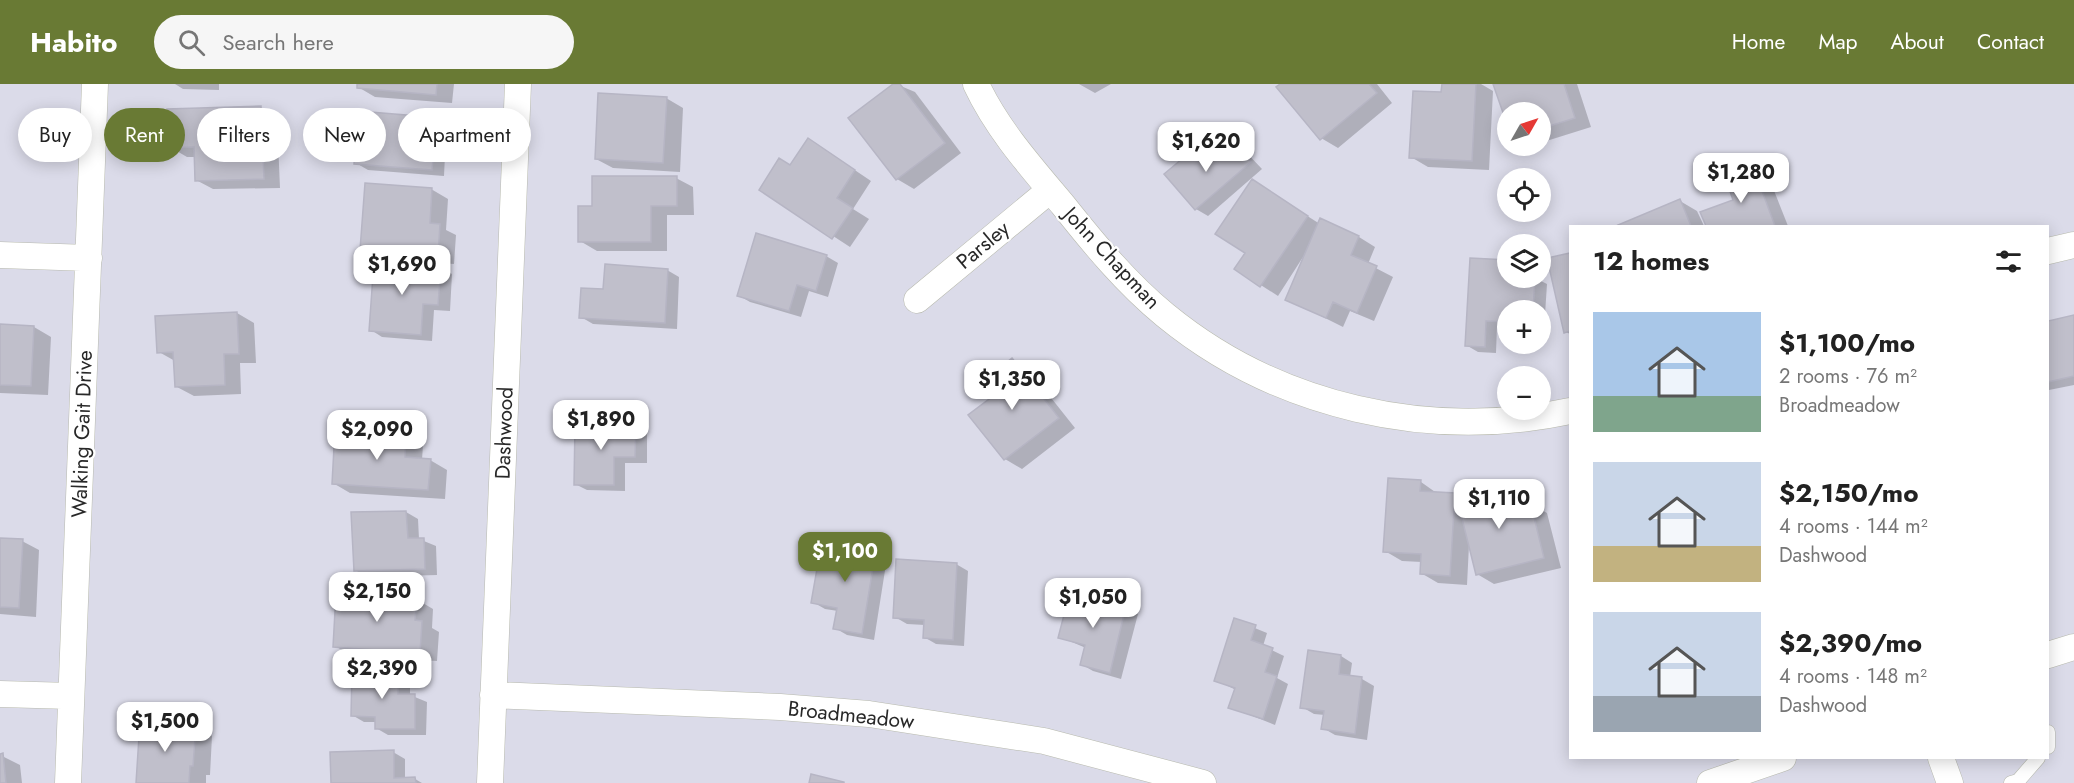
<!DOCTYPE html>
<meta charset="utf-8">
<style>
body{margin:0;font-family:Jost,sans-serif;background:#f6f6f6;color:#222;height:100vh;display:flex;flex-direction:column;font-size:22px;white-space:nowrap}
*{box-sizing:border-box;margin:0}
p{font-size:20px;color:#767676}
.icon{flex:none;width:33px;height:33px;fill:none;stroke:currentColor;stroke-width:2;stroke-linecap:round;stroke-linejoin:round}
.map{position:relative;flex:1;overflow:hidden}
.sheet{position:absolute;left:1569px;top:141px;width:480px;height:534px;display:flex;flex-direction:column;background:#fff;border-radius:0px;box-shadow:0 3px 15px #0003}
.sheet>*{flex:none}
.guide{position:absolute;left:18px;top:24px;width:570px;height:54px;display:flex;gap:12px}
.needle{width:39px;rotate:51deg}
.tools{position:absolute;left:1497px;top:18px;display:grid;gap:12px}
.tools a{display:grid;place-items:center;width:54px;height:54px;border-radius:50%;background:#fff;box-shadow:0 3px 15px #0003;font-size:30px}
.price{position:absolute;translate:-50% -51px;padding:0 14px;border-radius:12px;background:#fff;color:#222;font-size:20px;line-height:39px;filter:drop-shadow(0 2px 3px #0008)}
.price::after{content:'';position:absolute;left:50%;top:36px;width:18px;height:14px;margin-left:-9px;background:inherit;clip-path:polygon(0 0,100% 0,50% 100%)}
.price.current{background:#697a34;color:#fff}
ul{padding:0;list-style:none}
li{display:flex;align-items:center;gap:18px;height:150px;padding:0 24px}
li span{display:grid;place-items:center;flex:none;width:168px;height:120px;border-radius:0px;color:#555}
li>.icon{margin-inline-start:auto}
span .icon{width:72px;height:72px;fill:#fffc;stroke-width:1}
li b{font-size:26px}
h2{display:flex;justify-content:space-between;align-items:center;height:72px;padding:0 24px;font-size:26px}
.chip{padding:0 21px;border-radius:27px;background:#fff;box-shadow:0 3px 15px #0003;font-size:21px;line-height:54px}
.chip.current{background:#697a34;color:#fff}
header{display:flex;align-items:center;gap:36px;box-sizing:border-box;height:84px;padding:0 30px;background:#697a34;color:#fff}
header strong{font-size:28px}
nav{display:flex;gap:33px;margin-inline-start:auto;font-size:21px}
.search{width:420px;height:54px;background:#f6f6f6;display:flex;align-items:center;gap:15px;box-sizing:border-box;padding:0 21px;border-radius:33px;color:#767676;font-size:22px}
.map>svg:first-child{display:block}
.shadow{fill:#0003}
.building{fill:#c0bfcb;stroke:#b6b5c4;stroke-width:1.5}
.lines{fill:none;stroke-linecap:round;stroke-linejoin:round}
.lane-casing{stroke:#b8baae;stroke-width:15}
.street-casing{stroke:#b8baae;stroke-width:27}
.lane{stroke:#fff;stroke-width:14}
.street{stroke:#fff;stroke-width:26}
.labels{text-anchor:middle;stroke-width:4.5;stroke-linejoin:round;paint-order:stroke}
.street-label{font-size:21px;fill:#282828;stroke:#fff}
</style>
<header>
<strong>Habito</strong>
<div class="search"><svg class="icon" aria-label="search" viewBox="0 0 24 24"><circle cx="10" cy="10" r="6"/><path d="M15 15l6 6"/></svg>Search here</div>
<nav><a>Home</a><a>Map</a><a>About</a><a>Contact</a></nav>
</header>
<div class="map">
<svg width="2074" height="699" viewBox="0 0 2074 699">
<rect width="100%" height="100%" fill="#dbdbe9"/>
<path class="shadow" d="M175,0h44v6l-36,-1z
M358,0h96l-2,19 -77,-6 -17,-10z
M896,0l19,8 46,61 -47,36 -17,-10z
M1079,0h32l-16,9z
M1283,0h94l15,19 -54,45 -17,-10z
M1443,0h38l12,7 -4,79 -61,-3 -17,-10 32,-63z
M1495,0h82l14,43 -51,16v-31h-32z
M666,14l17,10 -3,64 -67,-4 -17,-9z
M260,24l17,10 3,70 -67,1 -17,-9v-23h-9l-17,-10z
M418,33l12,7 -2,24 17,7 -1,21 -76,-6 -12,-7z
M1233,59l11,7 18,19 -54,47 -12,-7 5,-64 16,11z
M825,66l46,31 -18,28 16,10 -19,28 -89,-58 30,-22z
M1752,84l17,10 19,48h-81l-5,-13 33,-12z
M676,94l17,9 1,28h-27v36h-70l-17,-10 13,-33z
M1252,97l68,43 39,13 16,10 -7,17 25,13 -19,44 -24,-10 -7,16 -56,-28 16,-42 -25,39 -42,-27 11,-17z
M431,105l17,10 -2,31 10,5 -2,29 -75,-6 -17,-9z
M1680,117l17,10 7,15h-84z
M1570,170v80l-4,-2 -18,-72z
M826,172l12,7 -10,34 -19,-6 -8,26 -51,-15 -12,-7z
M441,183l11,7 -2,37 -16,-1 -2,31 -50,-4 -11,-7z
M667,186l12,7 -2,52 -84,-5 -12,-7 23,-26z
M1508,194h27l12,6 -3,46 -4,-1v-19h-32v17l-11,-1 -1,27 -18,-1 -12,-7z
M237,229l17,10 2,40h-16l1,31 -47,2 -17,-9 -2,-26 -16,-9z
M2074,233v68l-25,5 -1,-67z
M0,242l34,1 17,10 -3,58 -48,-2z
M1012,276l17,10 46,58 -53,41 -17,-10 -35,-44 29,-22z
M636,341l11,7v31h-22v28l-38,-1 -12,-6z
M406,351l17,10 -1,15h8l17,10 -2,29 -95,-6 -17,-10z
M1421,398l17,12 17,1 6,3 51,-12 17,10 1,7 17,10 14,55 -67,16 -17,-10 -8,-29 -2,40 -29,-2 -17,-10 1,-11 -20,-1 -17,-10z
M406,428l12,7 1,20 17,7 1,29 -70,2 -12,-7z
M0,455l22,2 17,9 -3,67 -36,-3z
M876,467l11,7 -13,82 -27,-5 -12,-7 3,-17 -13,-2 -12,-7z
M956,480l12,7 -4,75 -28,-2 -12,-7 1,-12 -18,-1 -12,-7z
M1071,509l55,15 12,6 -17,65 -28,-8 -12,-7 5,-16 -26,-11z
M416,515l17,10 -1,19 7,4 -2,29 -85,-5 -17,-10z
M1235,536l32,13 -4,13 21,10 -7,22 11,6 -13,41 -45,-18 6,-17 -20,-10z
M1341,572l11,7 -2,14 12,2 12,7 -7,54 -32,-5 -12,-7 2,-13 -11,-1 -12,-7z
M398,588l12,7v16l17,7 -1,33h-38l-12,-7v-6h-12l-12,-7z
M195,642l17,10 -2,39h-4v8h-68z
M393,668l12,7v20h10l7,4h-90z
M0,671l20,10 2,18h-22z"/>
<path class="building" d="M357,0h80l-1,11 -79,-7z
M893,0h7l45,59 -49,37 -48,-62z
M1280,0h89l8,9 -57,47 -44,-53z
M1442,0h34l-4,77 -63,-3 4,-67 28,1z
M1493,0h71l11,34 -35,11v-17h-32v15z
M598,9l69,4 -4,66 -68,-4z
M261,22l3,73 -69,2 -1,-34 -26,1 -1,-39z
M358,27l60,5 -2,30 18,1 -2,23 -78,-6z
M808,54l47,32 -18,28 16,10 -21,31 -73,-49 20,-32 11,7z
M1232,57l19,21 -56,48 -31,-36 37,-31 13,15z
M1753,83l22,59h-69l-6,-14 33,-12 -8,-23z
M592,92h85v30h-26v36h-73v-36h14z
M1252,95l56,37 -48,71 -26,-18 11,-16 -30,-19z
M365,99l67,5 -2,35 10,1 -2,31 -78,-5z
M1680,115l11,27h-72l-1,-1z
M1320,134l39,18 -8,19 26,11 -20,47 -24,-11 -7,16 -41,-18z
M756,149l71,22 -11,36 -19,-6 -8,26 -52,-15z
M1570,169v78l-6,2 -17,-75z
M1470,174l38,2v18h27l-2,32h-25v12l-22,-1 -1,26 -20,-1z
M374,177l67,5 -3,39 -15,-1 -2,31 -52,-4z
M605,180l63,5 -3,54 -86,-5 2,-30 22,1z
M237,228l2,42h-15l1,31 -50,2 -2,-35 -16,1 -2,-37z
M2074,231v61l-26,6v-61z
M0,240l34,2 -3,60 -31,-1z
M1012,274l47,60 -55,42 -36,-45 29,-22 -11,-14z
M575,339h61l-1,34h-21v28h-40z
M335,345l71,5 -1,23 26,2 -3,31 -96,-6z
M1388,394l33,2 -1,11 35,2 -5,83 -30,-2 1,-20 -38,-2z
M1512,401l5,20 13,-4 14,57 -68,17 -19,-77z
M406,427l2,27h16l1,31 -71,2 -3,-59z
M0,454l23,1 -4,69 -19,-1z
M822,456l54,9 -14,85 -29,-5 4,-21 -26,-5z
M896,475l61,4 -4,77 -30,-2 1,-18 -31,-2z
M1070,508l56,14 -16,67 -30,-8 5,-20 -27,-7z
M336,509l81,4 -2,23 7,1 -2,32 -87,-6z
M1234,534l22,7 -5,15 22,8 -8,24 12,4 -14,43 -35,-11 7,-20 -21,-7z
M1308,566l33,5 -2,19 23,3 -7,57 -34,-5 3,-18 -24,-3z
M352,586l47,1 -1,23h17v35h-40v-12l-24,-1z
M140,637l56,4 -3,41h-3l-1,17h-53z
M394,666v28l21,-1 1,6h-85l-1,-31z
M3,669l3,30h-6v-29z
M811,690l33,8v1h-35z"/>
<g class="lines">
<defs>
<path id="lane" d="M2048,648v15
M2011,699l7,-2 20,-23"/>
<path id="street" d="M976,0c21,45 55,83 87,121 31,39 63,78 102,110 112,92 264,126 405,96
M2048,167l26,-6
M0,171l89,3
M917,216l133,-110
M2048,571l26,-8
M0,610l71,2
M493,611l287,12 89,7 175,27 159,42
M1941,674l9,25
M68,699l27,-699
M490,699l28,-699
M1710,699l73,-25"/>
</defs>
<use href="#lane" class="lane-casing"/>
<use href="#street" class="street-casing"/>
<use href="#lane" class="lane"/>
<use href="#street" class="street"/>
</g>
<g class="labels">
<g class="street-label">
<text transform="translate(983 161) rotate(-40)" y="7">Parsley</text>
<text transform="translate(1112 174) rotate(47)" y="7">John Chapman</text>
<text transform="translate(504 349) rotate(-88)" y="7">Dashwood</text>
<text transform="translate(82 350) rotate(-88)" y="7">Walking Gait Drive</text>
<text transform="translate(851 631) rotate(6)" y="7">Broadmeadow</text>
</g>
</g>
</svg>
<div class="tools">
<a><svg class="needle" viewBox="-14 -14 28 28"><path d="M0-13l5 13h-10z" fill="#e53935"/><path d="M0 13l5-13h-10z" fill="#767676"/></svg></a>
<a><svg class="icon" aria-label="locate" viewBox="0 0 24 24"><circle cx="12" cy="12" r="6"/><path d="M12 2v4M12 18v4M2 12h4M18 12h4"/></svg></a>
<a><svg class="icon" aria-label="layers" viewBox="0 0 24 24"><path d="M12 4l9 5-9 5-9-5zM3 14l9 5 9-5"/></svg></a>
<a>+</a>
<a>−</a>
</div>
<b class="price" style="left:1206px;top:89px">$1,620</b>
<b class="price" style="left:1741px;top:120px">$1,280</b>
<b class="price" style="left:402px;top:212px">$1,690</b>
<b class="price" style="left:1012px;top:327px">$1,350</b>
<b class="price" style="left:601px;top:367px">$1,890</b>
<b class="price" style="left:377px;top:377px">$2,090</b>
<b class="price" style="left:1499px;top:446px">$1,110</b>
<b class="price current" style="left:845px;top:499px">$1,100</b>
<b class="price" style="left:377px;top:539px">$2,150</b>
<b class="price" style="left:1093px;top:545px">$1,050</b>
<b class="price" style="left:382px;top:616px">$2,390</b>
<b class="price" style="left:165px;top:669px">$1,500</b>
<div class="guide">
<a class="chip">Buy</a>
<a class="chip current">Rent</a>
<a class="chip">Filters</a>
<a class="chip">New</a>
<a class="chip">Apartment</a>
</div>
<section class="sheet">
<h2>12 homes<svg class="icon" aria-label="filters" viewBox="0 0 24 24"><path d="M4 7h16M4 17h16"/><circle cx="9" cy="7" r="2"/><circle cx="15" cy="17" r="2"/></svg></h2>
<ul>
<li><span style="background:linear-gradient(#a9c7e8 70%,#7fa58c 0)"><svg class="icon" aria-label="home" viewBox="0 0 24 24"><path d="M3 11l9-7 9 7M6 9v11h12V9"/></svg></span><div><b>$1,100/mo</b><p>2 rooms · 76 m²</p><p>Broadmeadow</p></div></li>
<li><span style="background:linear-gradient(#c9d6e8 70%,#c2b280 0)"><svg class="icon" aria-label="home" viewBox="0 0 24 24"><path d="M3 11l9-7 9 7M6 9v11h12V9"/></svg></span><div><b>$2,150/mo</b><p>4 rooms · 144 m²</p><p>Dashwood</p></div></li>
<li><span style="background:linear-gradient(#c9d6e8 70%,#9aa5b1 0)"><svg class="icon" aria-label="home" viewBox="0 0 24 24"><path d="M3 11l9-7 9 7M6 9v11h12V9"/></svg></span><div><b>$2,390/mo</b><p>4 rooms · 148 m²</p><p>Dashwood</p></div></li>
</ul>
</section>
</div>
